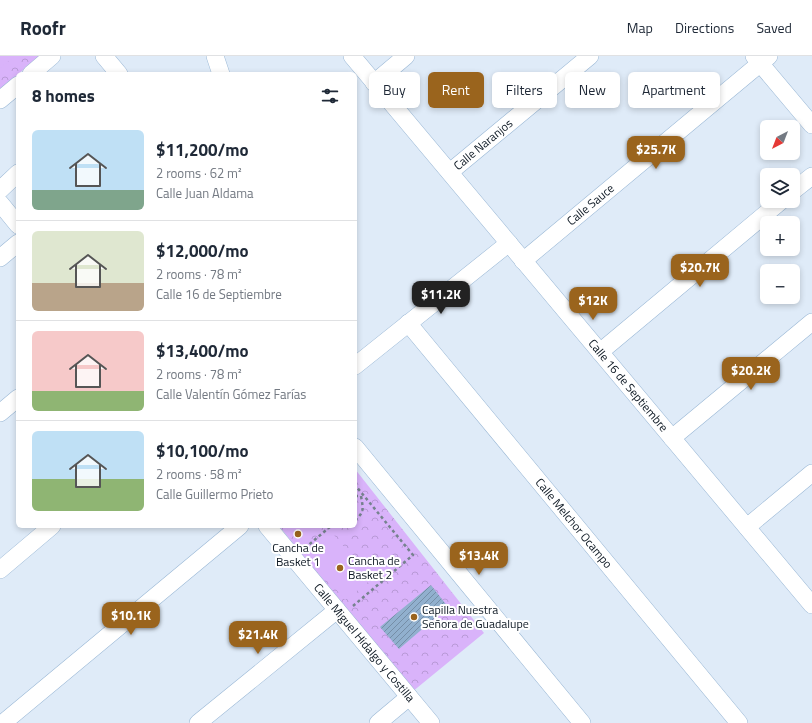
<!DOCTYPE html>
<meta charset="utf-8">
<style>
body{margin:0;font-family:"Titillium Web",sans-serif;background:#f6f6f7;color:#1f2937;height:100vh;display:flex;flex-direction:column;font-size:15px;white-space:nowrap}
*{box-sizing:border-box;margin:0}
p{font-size:13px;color:#747a83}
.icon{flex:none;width:22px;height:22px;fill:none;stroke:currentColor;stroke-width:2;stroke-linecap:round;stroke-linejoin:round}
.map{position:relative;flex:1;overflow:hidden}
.drawer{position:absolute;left:16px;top:16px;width:341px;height:456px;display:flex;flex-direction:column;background:#fff;border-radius:6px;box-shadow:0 2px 6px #0003}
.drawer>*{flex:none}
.banner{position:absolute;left:369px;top:16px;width:380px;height:36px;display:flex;gap:8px}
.needle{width:26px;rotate:222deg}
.buttons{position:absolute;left:760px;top:64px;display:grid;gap:8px}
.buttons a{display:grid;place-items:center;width:40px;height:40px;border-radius:6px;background:#fff;box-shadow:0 2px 6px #0003;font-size:20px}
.price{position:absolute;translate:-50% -34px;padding:0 9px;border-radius:8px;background:#9a641d;color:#fff;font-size:13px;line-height:26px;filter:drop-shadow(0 1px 2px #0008)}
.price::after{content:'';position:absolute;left:50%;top:24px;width:12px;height:9px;margin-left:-6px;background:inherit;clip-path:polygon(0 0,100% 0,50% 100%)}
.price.active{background:#222;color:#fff}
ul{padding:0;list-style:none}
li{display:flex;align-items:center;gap:12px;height:100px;padding:0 16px}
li+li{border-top:1px solid #e0e1e3}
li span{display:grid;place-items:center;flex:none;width:112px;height:80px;border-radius:6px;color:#555}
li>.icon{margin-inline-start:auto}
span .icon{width:48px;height:48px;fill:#fffc;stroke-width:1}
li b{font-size:17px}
h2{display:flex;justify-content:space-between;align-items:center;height:48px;padding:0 16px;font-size:17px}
.pill{padding:0 14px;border-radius:6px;background:#fff;box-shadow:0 2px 6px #0003;font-size:14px;line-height:36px}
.pill.active{background:#9a641d;color:#fff}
header{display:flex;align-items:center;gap:24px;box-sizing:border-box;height:56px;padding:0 20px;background:#fff;border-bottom:1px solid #e0e1e3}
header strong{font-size:19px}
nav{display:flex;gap:22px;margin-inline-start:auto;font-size:14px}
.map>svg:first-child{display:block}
.park{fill:url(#park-crowns)}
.garden{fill:#d9b3fa}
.building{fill:url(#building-hatch)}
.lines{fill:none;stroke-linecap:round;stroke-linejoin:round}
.minor-casing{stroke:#99b7d5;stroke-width:18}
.path{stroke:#76828e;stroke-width:2.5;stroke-dasharray:3 3;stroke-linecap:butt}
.minor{stroke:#fff;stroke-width:17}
.poi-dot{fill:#9a641d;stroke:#fff;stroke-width:1.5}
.labels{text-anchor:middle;stroke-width:4;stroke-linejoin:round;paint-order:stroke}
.street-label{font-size:12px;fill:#0d1823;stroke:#fff}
.poi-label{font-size:12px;fill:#0d1823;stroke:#fff;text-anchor:start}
</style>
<header>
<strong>Roofr</strong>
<nav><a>Map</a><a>Directions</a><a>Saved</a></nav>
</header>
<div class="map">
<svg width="812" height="667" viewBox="0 0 812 667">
<defs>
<pattern id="park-crowns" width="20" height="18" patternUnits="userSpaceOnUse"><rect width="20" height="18" fill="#d9b3fa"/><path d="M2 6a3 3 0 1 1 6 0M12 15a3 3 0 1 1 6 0" fill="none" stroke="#b999d6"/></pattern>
<pattern id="building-hatch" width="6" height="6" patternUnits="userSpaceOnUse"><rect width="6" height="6" fill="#91b0ce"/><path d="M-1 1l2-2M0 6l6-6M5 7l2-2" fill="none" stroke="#758ea7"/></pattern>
</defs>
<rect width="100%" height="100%" fill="#dfebf8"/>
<path class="park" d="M0,0h39l-39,34z
M355,413l129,164 -72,59 -133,-166h76z"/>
<path class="garden" d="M0,0h15l-15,12z
M284,470h30l-17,15z
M333,478l39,45 -27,21 -36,-43z"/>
<path class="building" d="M431,529l17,22 -49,42 -19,-22z"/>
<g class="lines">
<defs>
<g id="minor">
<path d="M104,0l15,18"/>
<path d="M215,0l6,18"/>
<path id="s1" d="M352,0l460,549"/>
<path d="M754,0l58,69"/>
<path d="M31,18l21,-18"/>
<path d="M374,27l32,-27"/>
<path d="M0,44l18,-15"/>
<path id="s2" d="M450,116l140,-116"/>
<path d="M0,134l18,-17"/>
<path d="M793,135l19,-15"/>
<path d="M0,147l18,22"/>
<path d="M0,202l18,-15"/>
<path id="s3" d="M523,205l246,-205"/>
<path id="s4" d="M408,267l331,400"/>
<path d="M600,296l181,-151"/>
<path d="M355,310l154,-123"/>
<path d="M0,357l18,-15"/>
<path d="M672,382l140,-116"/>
<path d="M355,391l227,276"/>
<path id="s5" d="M267,470l164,197"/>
<path d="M747,471l65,-54"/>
<path d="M0,514l52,-44"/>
<path d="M3,667l237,-197"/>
<path d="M198,667l139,-113"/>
<path d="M378,667l31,-26"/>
</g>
</defs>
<use href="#minor" class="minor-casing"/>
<path class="path" d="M355,440h6c2,12 4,16 -6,24
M305,492l26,-22
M353,550l60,-51 -58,-70"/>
<use href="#minor" class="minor"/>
</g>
<g class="poi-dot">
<circle cx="298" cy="478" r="4"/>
<circle cx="340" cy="512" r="4"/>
<circle cx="414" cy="561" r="4"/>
</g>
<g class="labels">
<g class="street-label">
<text dy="4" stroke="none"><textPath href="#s2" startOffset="43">Calle Naranjos</textPath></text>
<text dy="4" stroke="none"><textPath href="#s3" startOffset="88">Calle Sauce</textPath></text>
<text dy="4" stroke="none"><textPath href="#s1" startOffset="430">Calle 16 de Septiembre</textPath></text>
<text dy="4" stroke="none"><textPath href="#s4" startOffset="260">Calle Melchor Ocampo</textPath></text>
<text dy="4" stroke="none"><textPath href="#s5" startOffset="152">Calle Miguel Hidalgo y Costilla</textPath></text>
</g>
<g class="poi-label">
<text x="298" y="496" text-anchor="middle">Cancha de<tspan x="298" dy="14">Basket 1</tspan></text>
<text x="348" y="509">Cancha de<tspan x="348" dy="14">Basket 2</tspan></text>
<text x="422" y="558">Capilla Nuestra<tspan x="422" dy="14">Señora de Guadalupe</tspan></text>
</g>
</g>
</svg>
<div class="buttons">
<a><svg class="needle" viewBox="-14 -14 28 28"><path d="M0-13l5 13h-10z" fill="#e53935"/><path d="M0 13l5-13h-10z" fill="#747a83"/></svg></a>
<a><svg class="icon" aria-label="layers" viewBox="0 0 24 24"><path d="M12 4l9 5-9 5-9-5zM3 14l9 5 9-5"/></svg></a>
<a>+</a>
<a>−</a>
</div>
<b class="price" style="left:656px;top:114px">$25.7K</b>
<b class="price" style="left:700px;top:232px">$20.7K</b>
<b class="price active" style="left:441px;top:259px">$11.2K</b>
<b class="price" style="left:593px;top:265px">$12K</b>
<b class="price" style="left:751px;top:335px">$20.2K</b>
<b class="price" style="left:479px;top:520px">$13.4K</b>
<b class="price" style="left:131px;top:580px">$10.1K</b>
<b class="price" style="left:258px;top:599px">$21.4K</b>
<div class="banner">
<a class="pill">Buy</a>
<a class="pill active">Rent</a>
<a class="pill">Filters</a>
<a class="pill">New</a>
<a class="pill">Apartment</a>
</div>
<section class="drawer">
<h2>8 homes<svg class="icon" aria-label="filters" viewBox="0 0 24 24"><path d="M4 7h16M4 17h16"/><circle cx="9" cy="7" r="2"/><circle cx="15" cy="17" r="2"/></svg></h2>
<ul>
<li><span style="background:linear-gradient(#bfe0f5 75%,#7fa58c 0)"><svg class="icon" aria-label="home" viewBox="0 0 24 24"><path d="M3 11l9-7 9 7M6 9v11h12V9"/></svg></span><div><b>$11,200/mo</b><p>2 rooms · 62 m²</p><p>Calle Juan Aldama</p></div></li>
<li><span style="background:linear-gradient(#dfe7d0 65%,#b9a48a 0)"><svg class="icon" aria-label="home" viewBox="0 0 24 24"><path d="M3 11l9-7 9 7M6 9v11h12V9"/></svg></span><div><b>$12,000/mo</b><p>2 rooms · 78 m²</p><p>Calle 16 de Septiembre</p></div></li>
<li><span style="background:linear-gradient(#f6c9c9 75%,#8fb573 0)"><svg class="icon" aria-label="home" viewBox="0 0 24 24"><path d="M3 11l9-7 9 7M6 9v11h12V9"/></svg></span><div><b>$13,400/mo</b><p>2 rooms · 78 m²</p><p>Calle Valentín Gómez Farías</p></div></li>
<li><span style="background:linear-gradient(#bfe0f5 60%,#8fb573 0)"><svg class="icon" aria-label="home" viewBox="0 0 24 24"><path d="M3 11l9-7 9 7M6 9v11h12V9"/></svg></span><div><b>$10,100/mo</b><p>2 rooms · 58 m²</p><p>Calle Guillermo Prieto</p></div></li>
</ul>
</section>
</div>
